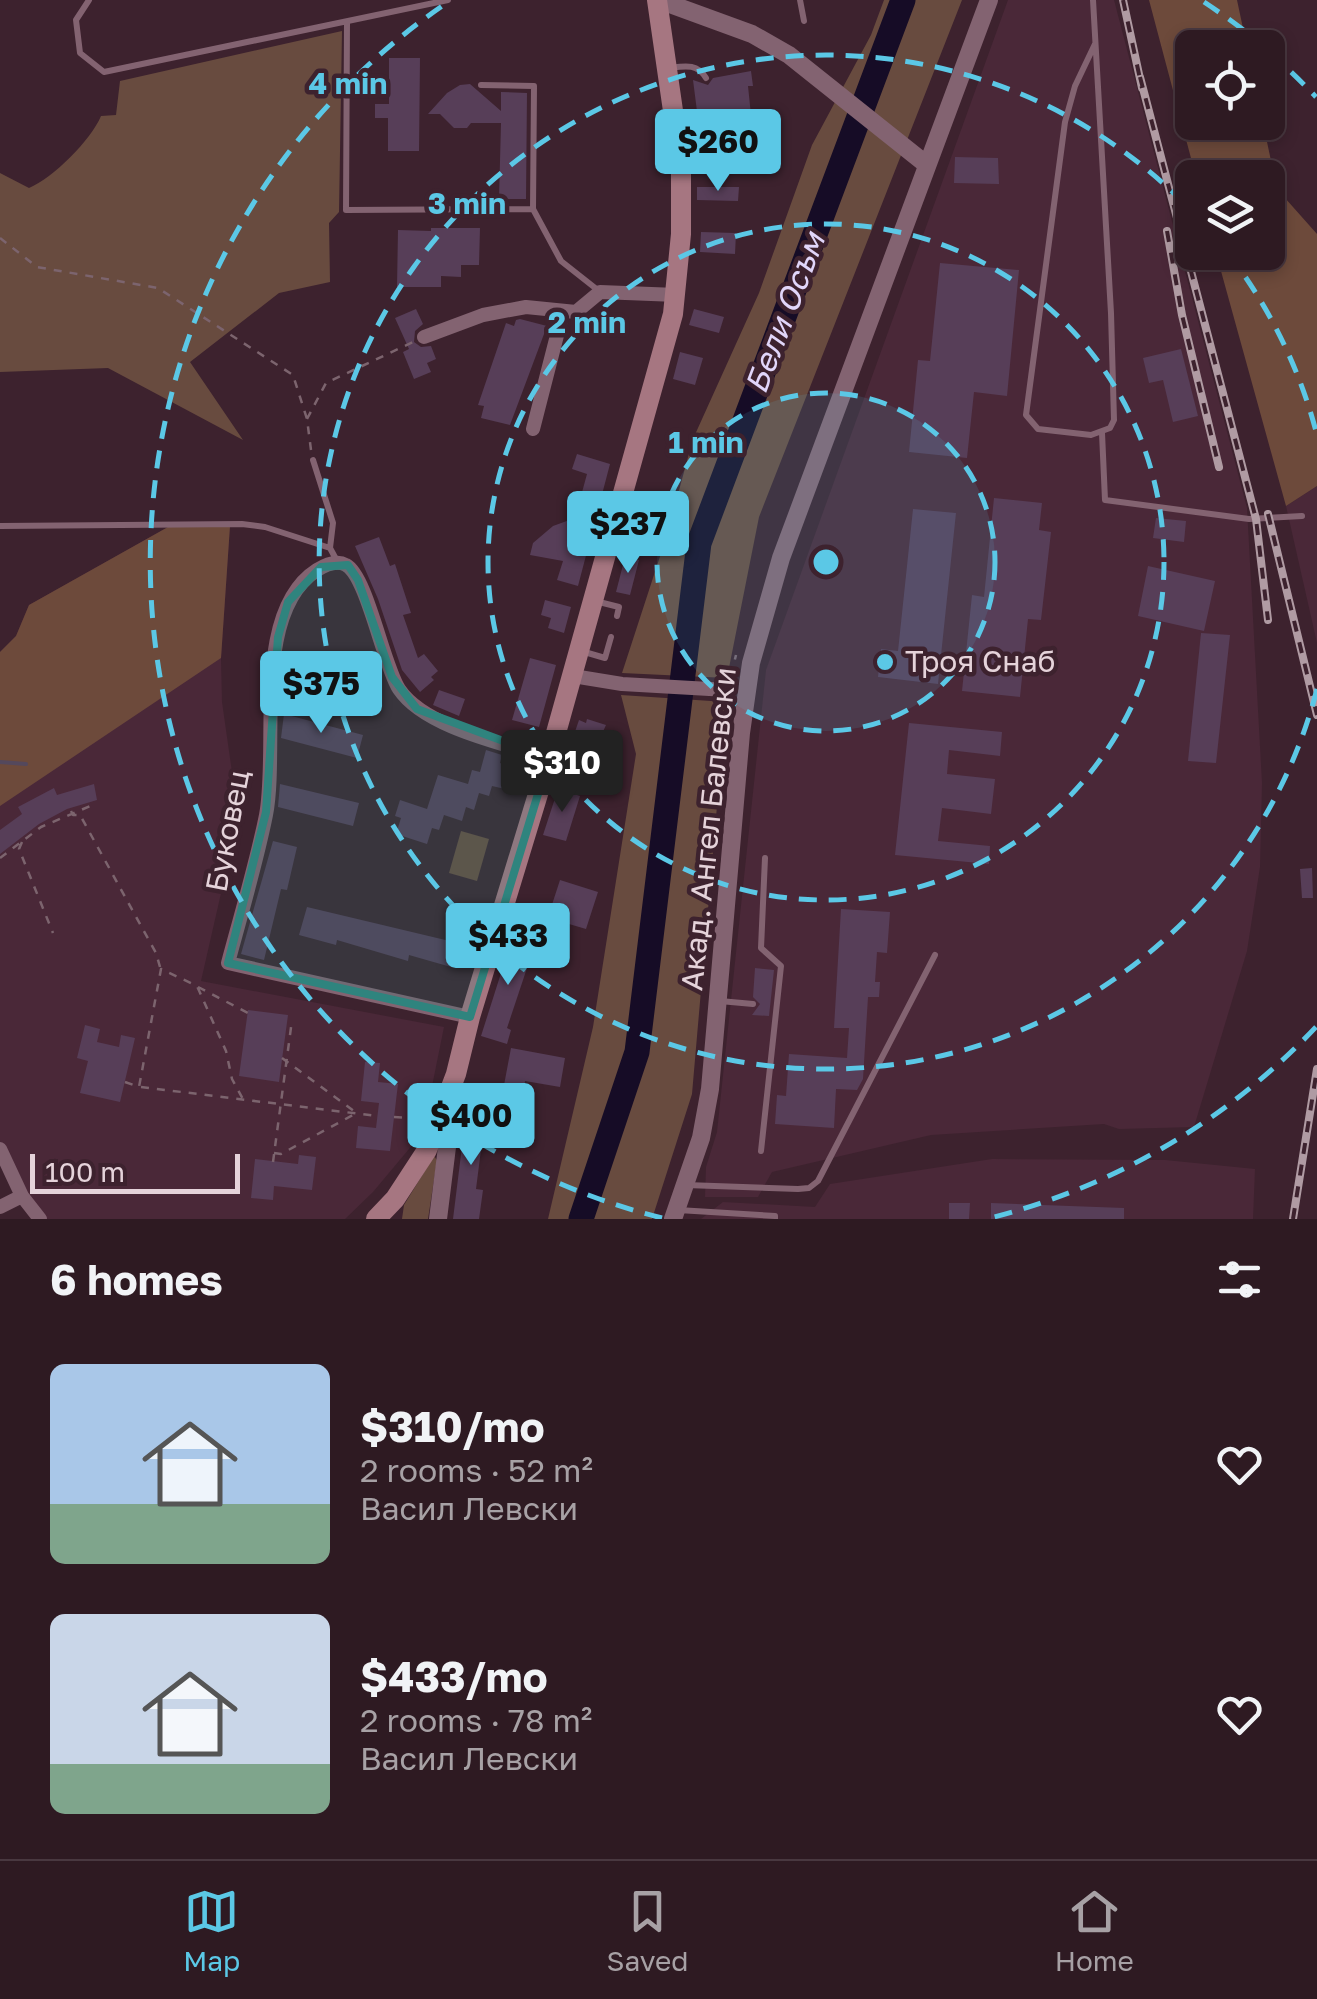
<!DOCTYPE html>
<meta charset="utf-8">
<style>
body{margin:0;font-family:"Golos Text",sans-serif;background:#3a272f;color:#f1f3f6;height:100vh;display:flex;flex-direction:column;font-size:38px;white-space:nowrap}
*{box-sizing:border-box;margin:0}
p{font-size:32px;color:#a7a1a5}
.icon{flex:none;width:55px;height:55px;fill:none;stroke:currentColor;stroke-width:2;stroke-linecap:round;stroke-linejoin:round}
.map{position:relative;height:1219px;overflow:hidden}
.details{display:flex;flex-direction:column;background:#2e1a22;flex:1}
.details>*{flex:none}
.controls{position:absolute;left:1175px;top:30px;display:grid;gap:20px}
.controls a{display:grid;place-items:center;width:110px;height:110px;border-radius:15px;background:#2e1a22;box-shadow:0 5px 15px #0003,0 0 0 2px #493840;font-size:50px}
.scale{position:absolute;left:30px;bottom:25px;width:210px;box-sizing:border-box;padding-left:10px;border:5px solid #e5d3da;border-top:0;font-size:28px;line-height:35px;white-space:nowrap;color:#e5d3da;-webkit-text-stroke:8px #3d222e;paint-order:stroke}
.price{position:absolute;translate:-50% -85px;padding:0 22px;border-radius:10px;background:#5bc8e6;color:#111;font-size:32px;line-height:65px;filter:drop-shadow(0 2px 5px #0008)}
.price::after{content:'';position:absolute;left:50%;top:60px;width:30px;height:22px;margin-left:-15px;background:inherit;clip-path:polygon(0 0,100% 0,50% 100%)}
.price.on{background:#222;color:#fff}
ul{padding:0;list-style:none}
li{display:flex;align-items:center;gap:30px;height:250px;padding:0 50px}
li span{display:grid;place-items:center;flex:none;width:280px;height:200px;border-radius:15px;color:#555}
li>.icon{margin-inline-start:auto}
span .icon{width:120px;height:120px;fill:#fffc;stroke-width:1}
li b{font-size:42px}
h2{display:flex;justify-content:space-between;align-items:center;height:120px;padding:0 50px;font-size:42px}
.menu{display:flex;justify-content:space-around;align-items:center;height:140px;border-top:2px solid #493840;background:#2e1a22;font-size:28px;color:#a7a1a5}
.menu a{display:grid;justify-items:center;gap:5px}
.menu .on{color:#5bc8e6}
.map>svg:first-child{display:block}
.built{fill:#4a2838}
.green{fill:#684b3f}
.forest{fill:#6d4a3b}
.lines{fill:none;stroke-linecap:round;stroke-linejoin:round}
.stream{stroke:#54485c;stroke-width:4}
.river{stroke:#160c26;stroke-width:25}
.building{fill:#573e58}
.path{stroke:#7c646e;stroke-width:2.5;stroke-dasharray:8 8;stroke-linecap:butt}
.service{stroke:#836371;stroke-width:6}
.minor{stroke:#836371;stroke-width:14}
.tertiary{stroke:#836371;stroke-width:18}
.secondary{stroke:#a67681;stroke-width:20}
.rail-casing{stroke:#b09ba3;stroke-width:8}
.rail{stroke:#3d222e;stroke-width:4;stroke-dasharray:11;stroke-linecap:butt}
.marked{fill:#2f847e;fill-opacity:0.2;stroke:#2f847e;stroke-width:8;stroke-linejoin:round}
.ring{fill:none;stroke:#5bc8e6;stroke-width:5;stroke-dasharray:18 12}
.poi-dot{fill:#5bc8e6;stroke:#3d222e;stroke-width:4}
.labels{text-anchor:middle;stroke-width:9;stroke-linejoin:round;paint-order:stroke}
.poi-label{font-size:30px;fill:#e5d3da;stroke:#3d222e;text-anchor:start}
.street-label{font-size:30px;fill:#e5d3da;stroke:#3d222e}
.water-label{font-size:32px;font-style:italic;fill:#e1d6fa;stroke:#3d222e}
.centre{fill:#5bc8e6;stroke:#3d222e;stroke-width:5}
.ring-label{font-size:30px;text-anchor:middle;font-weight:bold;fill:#5bc8e6;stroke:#3d222e;stroke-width:9;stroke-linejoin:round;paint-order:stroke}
</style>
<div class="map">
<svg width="1317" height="1219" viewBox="0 0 1317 1219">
<rect width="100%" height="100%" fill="#3d222e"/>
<path class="built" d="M1008,0h106l133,508 15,275 -2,84 -13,84 -53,176 -75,2 -15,-5 -173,11 -159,37 -14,25h-53l1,-30 11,-35 49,-462z
M1317,486v157l-31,-137z
M230,526l-9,133 1,43 12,84 -2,59 -31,136 243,46 -18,89 -12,27 -41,49 -28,27h-301l-31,-45 -13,-30v-492l16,-16 13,-31 139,-78z
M992,1159l173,1 90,9 -2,50h-552l22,-17 92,5 15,-23z"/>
<path class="green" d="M884,0h78l-203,517 -32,161 -105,-5 44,-135 27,-99 66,-146 53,-148 59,-110z
M342,31l-3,181 -10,11 1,59 -51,11 -89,69 53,78 -135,-72 -108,4v-199l29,15c24,-10 62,-48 72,-72l15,-1 4,-34z
M621,695l105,7 -34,392 -40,125h-104l45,-192 43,-273z
M461,831l28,8 -12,42 -28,-8z
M434,1156l3,4 -9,59h-26l2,-14z"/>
<path class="forest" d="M1149,0h88l10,47 -55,1v74l71,1 14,66 40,45v252l-31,20 -70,-253 52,-1v-74l-72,-1z
M230,526l-9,132 -221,148v-154l16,-16 13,-31 139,-78z"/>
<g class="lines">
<path class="stream" d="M0,762l26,2"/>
<path class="river" d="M581,1219l56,-167 62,-509 204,-543"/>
</g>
<path class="building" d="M389,58h31l-1,93h-31v-33h-13v-14h14z
M751,71l2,15h-5l3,29 -30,3 1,6 -8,1 -8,-6 -7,8 -6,-47 15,5 5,-7z
M470,84l31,27v-19l26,1 -1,106h-27l2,-76h-30l-4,5h-13l-14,-14h-12l19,-21 13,-8z
M955,157l43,1 1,26 -45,-1z
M697,187h42l-1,14 -41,-1z
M431,228h49l-1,37h-18v12l-20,-1v11h-44l1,-57 33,1z
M701,232l35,1 -1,21 -35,-2z
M940,263l79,7 -12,126 -33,-4 -7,66 -58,-6 9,-92 12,1z
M416,309l7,15 -8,7 -1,11 7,5 10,-1 5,13 -9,4 4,9 -17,7 -11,-27 6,-3 -14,-31z
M694,309l30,8 -5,16 -30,-8z
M520,319l27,7 -37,99 -29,-7 3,-12 -6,-1 28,-82 8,3 2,-6z
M1181,349l17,67 -25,6 -10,-42 -14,3 -6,-25z
M680,352l23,6 -8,27 -22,-6z
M577,454l33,10 -32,122 -21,-6 6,-19 -33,-6 3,-12 20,-17 22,-8 12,-44 -15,-5z
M994,498l48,5 -3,27 12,2 -10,88 -13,-1 -8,78 -58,-6 10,-96 12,2z
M913,509l43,4 -18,171 -60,-7 3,-28 17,2z
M1156,518l30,3 -2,21 -31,-4z
M379,537l11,29 5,-2 16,49 -8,2 15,43 6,-4 14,17 -7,6 3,3 -14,12 -18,-22 -24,-71 -23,-53z
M625,557l14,3 -9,35 -14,-3z
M1148,566l67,15 -11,50 -66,-15z
M545,600l26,7 -7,26 -16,-5 3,-10 -10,-3z
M1201,633l29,2 -14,128 -28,-2z
M293,651l72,18 -7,27 -72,-18z
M530,658l26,7 -17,62 -27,-7z
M439,690l26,9 -6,17 -26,-11z
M284,714l79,21 -6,23 -76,-20z
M587,719l19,6 -18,40 -22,-7 13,-38 7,3z
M909,723l93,9 -2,24 -51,-6 -2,24 48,5 -4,35 -49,-6 -4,33 52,5 -1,18 -94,-9z
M486,750l16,5 -2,8 12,4 -7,22 -13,-3 -3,10 -10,-3 -5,17 -8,-3 -4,14 -18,-6 -5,15 -7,-2 -5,16 -31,-10 5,-16 -6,-2 5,-16 27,9 11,-34 30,9 4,-14 8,2z
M94,784l3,16 -30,9 -28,15 -39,30v-24l22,-16 -4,-7 36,-19 3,7z
M280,784l79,19 -6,23 -75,-19z
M558,789l22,7 -14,45 -23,-6z
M273,841l24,6 -10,43 -6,-1 -17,71 -23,-6z
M1312,868l1,30h-11l-2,-29z
M560,880l38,12 -12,37 -17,-5 -7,24 -26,-7 5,-19 5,1z
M307,907l151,36 -7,24 -42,-12 -1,6 -71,-21 -1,5 -37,-10z
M841,909l49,3 -3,41 -10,-1 -2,30h5l-1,15h-11l-5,82 -6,11 -21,-1 -2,39 -59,-4 2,-29 9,1 3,-42 58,4 2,-30h-15z
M515,929l19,6 -10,32 3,1 -20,60 4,2 -4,14 -26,-8z
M755,968l19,2 -5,46 -17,-1 8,-11 -7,-7z
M248,1010l40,5 -9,67 -40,-6z
M85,1025l15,4 -3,13 22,5 2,-12 14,3 -15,64 -40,-9 8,-32 -11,-3z
M511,1048l54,10 -5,29 -35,-6 -7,39 -20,-3z
M365,1062l15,1 -2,19 20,2 -8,67 -34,-3 2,-22 18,2 3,-25 -18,-2z
M466,1114l25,3 -3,18 -5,-1 -7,55 7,1 -4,29h-26z
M299,1155l17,2 -4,33 -38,-4 -1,14 -22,-2 4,-39 43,5z
M949,1203h21l-1,16h-20z
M991,1203l133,5v11h-133z"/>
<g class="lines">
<path class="path" d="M0,238l37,29 121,21 135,87 14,44 4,31
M307,419l19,-36 87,-41
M731,675l5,-20
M71,811l2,4h7l76,138 4,14
M22,842l-3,7 34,84
M0,858l41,-31 54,-23
M198,987l50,26
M282,1058l72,53
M125,1082l14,5 22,-118 36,17 29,65 6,28 12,22
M141,1087l236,29
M394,1117l28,2
M274,1153l7,1 72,-39
M273,1162l19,-142"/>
<path class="service" d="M89,0l-13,20 4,33 24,19 344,-72
M800,0l4,21
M1093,0l18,313 3,107 -4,8 -19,7 -53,-6 -12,-14 39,-293 10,-36 20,-42
M347,23l-1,187 187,-1
M668,68c17,-2 29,-5 38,10
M481,85l53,1 -1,123 28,52 38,30
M707,126l2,40
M687,166l77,1
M1102,433l3,67 144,19 53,-3
M313,460l20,63 -3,25
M0,526l242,-2 23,3 65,21 7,13
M595,601l24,6 -2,9
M581,651l24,7 6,-21
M720,1001l33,3
M761,1151l20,-185 -20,-18 4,-90
M686,1185l112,4 11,-1 9,-7 117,-226
M678,1210l97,6v3"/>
<path class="minor" d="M424,337l59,-22 43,-8 50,5 24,-20 77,3
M533,429l30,-117
M573,676l49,8 105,6
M470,1017l-242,-54c13,-49 28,-98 38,-148 13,-68 -15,-203 51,-245 8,-5 20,-10 29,-5 21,11 37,99 53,124 26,39 107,55 150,69
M0,1149l22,47 18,23
M0,1207l22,-11"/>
<path class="tertiary" d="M659,0l93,34 37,21 138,110
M438,1219l16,-128
M673,1219l28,-81 9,-49 31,-356 10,-70 30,-105 208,-558"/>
<path class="secondary" d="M376,1219l19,-20 32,-49 29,-76 14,-57 79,-259 124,-444 8,-80v-68l-24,-166"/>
<defs>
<path id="rail" d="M1123,0l19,88
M1140,77l116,442 12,101
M1167,231l15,84 37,152
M1268,514l49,201
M1293,1219l24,-150"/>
</defs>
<use href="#rail" class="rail-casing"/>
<use href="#rail" class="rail"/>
</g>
<path class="marked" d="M348,565l10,15 34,97 25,32 132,49 -79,259 -242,-54 38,-151 12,-175 10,-35 33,-35z"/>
<circle cx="826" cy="562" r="169" fill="#5bc8e6" fill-opacity=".12"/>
<g class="ring">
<circle cx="826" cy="562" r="169"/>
<circle cx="826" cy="562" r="338"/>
<path d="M1317 689A507 507 0 1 1 1191 210M1228 253A507 507 0 0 1 1317 435"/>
<path d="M1316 1027A676 676 0 0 1 990 1218M662 1218A676 676 0 0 1 448 2M1204 2A676 676 0 0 1 1261 44M1269 52A676 676 0 0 1 1316 97"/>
</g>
<circle class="poi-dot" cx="885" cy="662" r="10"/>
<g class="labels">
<g class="poi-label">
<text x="905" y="672">Троя Снаб</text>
</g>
<g class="street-label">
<text transform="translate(709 829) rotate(-84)" y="10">Акад. Ангел Балевски</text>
<text transform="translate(228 831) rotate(-79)" y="10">Буковец</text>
</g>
<g class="water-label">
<text transform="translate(785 313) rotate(-69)" y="11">Бели Осъм</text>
</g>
</g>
<circle cx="826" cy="562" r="15" class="centre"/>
<g class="ring-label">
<text x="348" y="94">4 min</text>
<text x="467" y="214">3 min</text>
<text x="587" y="333">2 min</text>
<text x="706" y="453">1 min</text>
</g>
</svg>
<div class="controls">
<a><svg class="icon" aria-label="locate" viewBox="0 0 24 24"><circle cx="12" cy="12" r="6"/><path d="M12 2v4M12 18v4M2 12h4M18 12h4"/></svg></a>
<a><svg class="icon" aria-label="layers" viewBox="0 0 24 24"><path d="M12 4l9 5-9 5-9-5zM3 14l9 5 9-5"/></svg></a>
</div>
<div class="scale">100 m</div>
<b class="price" style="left:718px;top:194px">$260</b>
<b class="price" style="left:628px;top:576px">$237</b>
<b class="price" style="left:321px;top:736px">$375</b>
<b class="price on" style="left:562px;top:815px">$310</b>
<b class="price" style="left:508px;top:988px">$433</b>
<b class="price" style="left:471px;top:1168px">$400</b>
</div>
<section class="details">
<h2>6 homes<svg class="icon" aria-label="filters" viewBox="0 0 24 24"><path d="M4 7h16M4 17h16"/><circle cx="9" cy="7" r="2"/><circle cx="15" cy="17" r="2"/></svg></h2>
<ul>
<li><span style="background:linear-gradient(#a9c7e8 70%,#7fa58c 0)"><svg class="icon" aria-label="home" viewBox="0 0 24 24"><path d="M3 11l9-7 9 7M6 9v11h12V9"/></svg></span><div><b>$310/mo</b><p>2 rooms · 52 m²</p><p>Васил Левски</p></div><svg class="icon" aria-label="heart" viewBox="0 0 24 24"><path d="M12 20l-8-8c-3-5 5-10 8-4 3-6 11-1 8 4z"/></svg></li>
<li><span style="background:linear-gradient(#c9d6e8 75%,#7fa58c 0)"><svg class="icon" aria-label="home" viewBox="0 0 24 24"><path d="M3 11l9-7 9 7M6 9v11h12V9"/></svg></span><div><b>$433/mo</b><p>2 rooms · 78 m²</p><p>Васил Левски</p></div><svg class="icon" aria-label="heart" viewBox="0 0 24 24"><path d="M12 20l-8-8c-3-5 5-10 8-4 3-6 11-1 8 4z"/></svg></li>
</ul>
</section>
<nav class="menu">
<a class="on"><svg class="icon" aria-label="map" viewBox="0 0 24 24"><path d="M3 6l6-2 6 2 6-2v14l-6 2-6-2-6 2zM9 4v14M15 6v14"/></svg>Map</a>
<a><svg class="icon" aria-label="saved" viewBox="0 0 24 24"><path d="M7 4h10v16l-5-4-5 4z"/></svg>Saved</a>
<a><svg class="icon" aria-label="home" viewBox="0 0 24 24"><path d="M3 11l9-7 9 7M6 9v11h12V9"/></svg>Home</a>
</nav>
